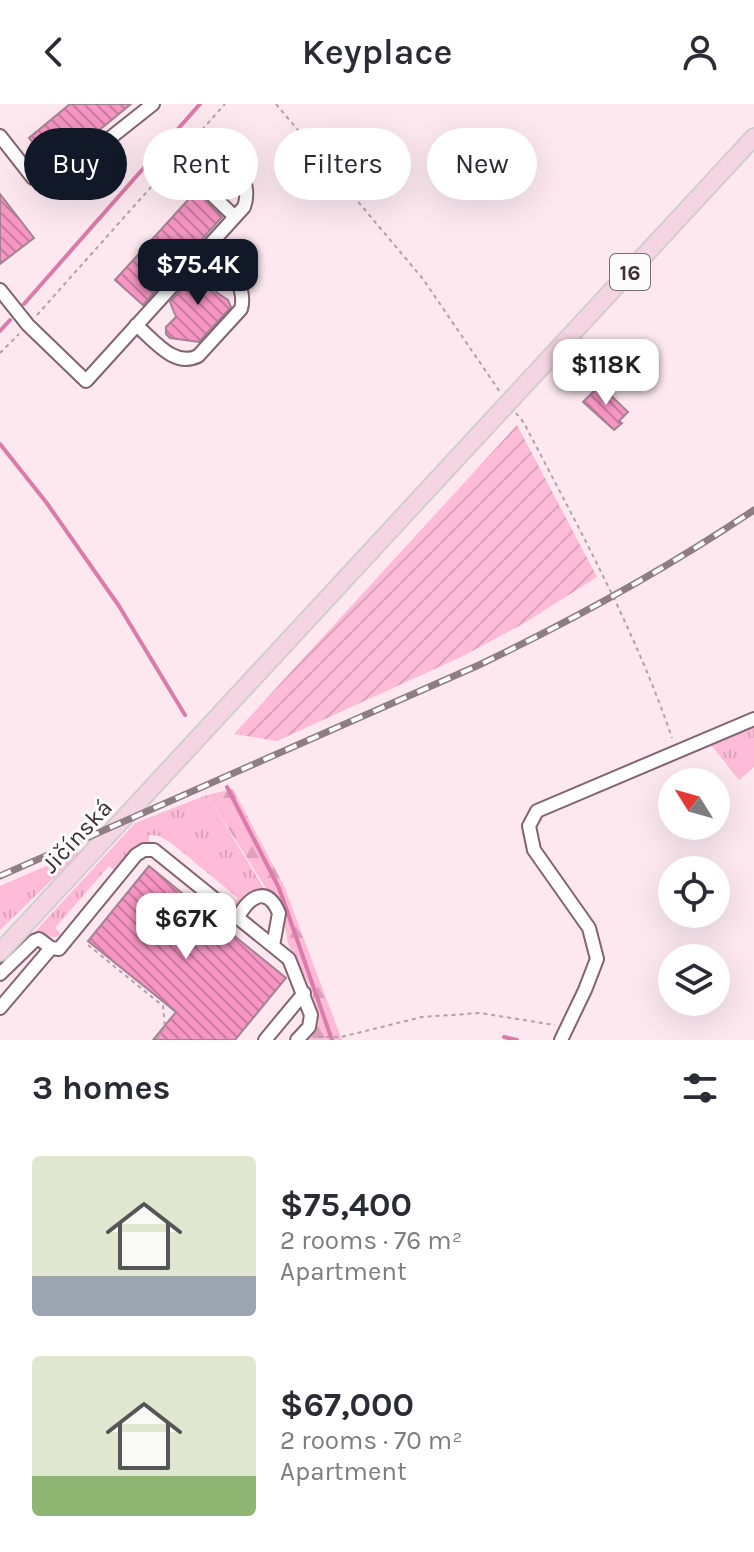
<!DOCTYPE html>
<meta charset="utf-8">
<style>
body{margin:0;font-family:Karla,sans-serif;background:#f7f7f7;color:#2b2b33;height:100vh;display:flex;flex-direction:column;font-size:30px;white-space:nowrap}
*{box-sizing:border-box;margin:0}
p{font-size:26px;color:#7c7c81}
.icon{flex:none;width:44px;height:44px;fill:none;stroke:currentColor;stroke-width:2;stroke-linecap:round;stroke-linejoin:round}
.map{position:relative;height:936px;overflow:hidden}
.side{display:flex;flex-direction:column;background:#fff;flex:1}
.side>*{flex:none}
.guide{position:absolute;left:24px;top:24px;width:706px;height:72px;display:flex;gap:16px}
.needle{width:52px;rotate:307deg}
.tools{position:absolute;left:658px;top:664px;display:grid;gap:16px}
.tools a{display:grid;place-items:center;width:72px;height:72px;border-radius:50%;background:#fff;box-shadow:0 8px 32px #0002;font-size:40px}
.price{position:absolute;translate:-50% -68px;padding:0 18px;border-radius:16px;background:#fff;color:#222;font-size:26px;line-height:52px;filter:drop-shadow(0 2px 4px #0008)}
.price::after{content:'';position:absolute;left:50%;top:48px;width:24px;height:18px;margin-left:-12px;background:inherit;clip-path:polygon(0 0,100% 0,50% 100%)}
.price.current{background:#111827;color:#fff}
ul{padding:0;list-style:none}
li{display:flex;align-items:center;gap:24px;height:200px;padding:0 32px}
li span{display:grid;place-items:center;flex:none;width:224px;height:160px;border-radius:8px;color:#555}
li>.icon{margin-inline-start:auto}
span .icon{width:96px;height:96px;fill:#fffc;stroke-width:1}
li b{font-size:34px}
h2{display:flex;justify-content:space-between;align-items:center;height:96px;padding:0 32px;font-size:34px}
.tag{padding:0 28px;border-radius:36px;background:#fff;box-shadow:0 8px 32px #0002;font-size:28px;line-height:72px}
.tag.current{background:#111827;color:#fff}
header{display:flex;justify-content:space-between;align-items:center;height:104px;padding:0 32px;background:#fff;font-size:36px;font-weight:600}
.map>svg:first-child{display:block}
.grass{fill:url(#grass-tufts)}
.forest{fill:url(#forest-firs)}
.garden{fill:url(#garden-furrows)}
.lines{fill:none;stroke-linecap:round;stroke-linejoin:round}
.stream{stroke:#db7ba9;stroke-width:4}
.building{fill:url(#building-back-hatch);stroke:#a38391;stroke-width:2}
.minor-casing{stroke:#826471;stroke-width:16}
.major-casing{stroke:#d1cecf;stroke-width:20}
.path{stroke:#b2a0a7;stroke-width:2;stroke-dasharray:4 4;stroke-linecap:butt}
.minor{stroke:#fff;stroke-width:12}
.major{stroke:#f6d5e3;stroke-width:16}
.rail-casing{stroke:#8e7e84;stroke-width:7}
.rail{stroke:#fbfbfb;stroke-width:4;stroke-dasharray:12;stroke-linecap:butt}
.labels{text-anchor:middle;stroke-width:6;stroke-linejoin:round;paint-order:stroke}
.shield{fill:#fbfbfb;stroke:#776e71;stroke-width:2}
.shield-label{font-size:22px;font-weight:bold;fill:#3e3136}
.street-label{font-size:24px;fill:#3e3136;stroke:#fbfbfb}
</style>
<header><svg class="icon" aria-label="back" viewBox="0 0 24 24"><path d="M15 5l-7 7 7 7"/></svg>Keyplace<svg class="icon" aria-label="person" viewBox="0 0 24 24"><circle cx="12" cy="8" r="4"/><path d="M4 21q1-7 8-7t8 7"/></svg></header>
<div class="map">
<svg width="754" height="936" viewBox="0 0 754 936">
<defs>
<pattern id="grass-tufts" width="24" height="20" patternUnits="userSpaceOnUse" patternTransform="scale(2)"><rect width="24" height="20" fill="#febbd8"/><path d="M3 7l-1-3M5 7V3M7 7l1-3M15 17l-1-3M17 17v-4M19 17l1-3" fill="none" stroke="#dba1ba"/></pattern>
<pattern id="forest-firs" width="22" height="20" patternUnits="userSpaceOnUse" patternTransform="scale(2)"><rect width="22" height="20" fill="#febbd8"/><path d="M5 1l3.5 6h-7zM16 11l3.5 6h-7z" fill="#dba1ba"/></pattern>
<pattern id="garden-furrows" width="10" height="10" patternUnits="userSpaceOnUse" patternTransform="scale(2)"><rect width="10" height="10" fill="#febbd8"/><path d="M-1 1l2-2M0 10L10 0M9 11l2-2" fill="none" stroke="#dba1ba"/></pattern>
<pattern id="building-back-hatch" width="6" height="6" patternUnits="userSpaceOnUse" patternTransform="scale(2)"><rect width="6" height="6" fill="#f795c3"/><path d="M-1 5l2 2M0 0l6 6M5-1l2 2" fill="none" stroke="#c97a9f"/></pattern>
</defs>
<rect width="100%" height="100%" fill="#fde8f0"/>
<path class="grass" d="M754,619v44l-15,13 -31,-39z
M207,691l59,97c-15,-2 -21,4 -29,16l-4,-3 5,-7 -68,-56 -11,-6 -10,-1v9l-7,1 -26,26 -7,-5 -54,62 6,6c-8,7 -12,1 -21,-1l-10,4 105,-114z
M83,746l-83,80v-44z"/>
<path class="forest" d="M233,685l51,97 58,154h-40l13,-15 1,-20 -7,-20 -21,-41 -5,-29 -76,-120z"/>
<path class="garden" d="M517,321l80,152 -71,45 -63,34 -186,85 -43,-7z"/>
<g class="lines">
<path class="stream" d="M24,200l176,-200
M0,227l10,-11
M0,340l46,58 73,104 66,109
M227,683l52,101 53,152
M504,933l13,3"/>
</g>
<path class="building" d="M70,0h61l-78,64 -24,-30z
M197,86l25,27 -79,88 -28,-25z
M0,90l34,44 -34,26z
M203,162h9l6,5 3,10 -5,11 12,8 3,7 -32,35 -29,-4 -4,-4v-7l10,-10 -6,-15z
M600,281l28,27 -9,9 3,2 -8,7 -31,-28z
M149,762l44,36 4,-6 18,15 -5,5 76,62 -51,62h-82l23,-28 -88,-71z"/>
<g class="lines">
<defs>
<path id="minor" d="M0,32l33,42
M71,65l82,-65
M0,186l28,35 58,56 158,-174c8,-21 -6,-54 -30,-32l-5,17 26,25
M136,221c18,15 38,43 62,31l43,-47c7,-25 -17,-46 -33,-62
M238,813c12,-21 29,-32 41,-4l-6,33
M0,870l34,-33 5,-2 12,9
M0,904l51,-60 8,1 77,-94 8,-5h10l135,109 22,56 -2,12 -12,13
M265,936l39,-47
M561,936l24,-50 12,-31 -8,-31 -55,-78 -5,-24 8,-15 217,-92"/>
<path id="major" d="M0,848l754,-815"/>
</defs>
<use href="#minor" class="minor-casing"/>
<use href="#major" class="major-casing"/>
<path class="path" d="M276,0l147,175 77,113
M37,211l188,-211
M0,249l19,-19
M516,309l8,10c53,102 111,206 148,315
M88,841l75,61 2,22 -9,12
M318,933h23l81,-20 58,-4 75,12"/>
<use href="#minor" class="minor"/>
<use href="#major" class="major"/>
<defs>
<path id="rail" d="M0,772l479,-211c96,-46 187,-96 275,-155"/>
</defs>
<use href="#rail" class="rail-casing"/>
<use href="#rail" class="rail"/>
</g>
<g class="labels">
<rect class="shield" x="610" y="150" width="40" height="36" rx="6"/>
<g class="shield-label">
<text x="630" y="176">16</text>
</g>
<g class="street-label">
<text transform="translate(77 732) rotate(-47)" y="8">Jičínská</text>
</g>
</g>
</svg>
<div class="tools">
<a><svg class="needle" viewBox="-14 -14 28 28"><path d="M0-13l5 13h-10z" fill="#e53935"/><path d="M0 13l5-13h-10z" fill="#7c7c81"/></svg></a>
<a><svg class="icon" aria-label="locate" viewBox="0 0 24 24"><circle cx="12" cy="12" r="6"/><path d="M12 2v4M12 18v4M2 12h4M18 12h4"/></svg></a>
<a><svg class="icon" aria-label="layers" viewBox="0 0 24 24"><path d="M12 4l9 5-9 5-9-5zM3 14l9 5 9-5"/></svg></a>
</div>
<b class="price current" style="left:198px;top:203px">$75.4K</b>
<b class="price" style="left:606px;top:303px">$118K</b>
<b class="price" style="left:186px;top:857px">$67K</b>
<div class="guide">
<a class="tag current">Buy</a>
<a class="tag">Rent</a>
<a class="tag">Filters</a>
<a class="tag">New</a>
</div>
</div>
<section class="side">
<h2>3 homes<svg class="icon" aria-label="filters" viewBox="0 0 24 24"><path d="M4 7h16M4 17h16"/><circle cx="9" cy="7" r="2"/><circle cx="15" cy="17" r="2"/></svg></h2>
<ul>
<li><span style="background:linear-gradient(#dfe7d0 75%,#9aa5b1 0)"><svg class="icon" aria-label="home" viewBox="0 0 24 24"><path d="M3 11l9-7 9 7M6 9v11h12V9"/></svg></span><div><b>$75,400</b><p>2 rooms · 76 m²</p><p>Apartment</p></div></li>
<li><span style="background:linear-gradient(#dfe7d0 75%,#8fb573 0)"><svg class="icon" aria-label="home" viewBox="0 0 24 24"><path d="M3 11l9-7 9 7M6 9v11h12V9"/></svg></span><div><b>$67,000</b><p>2 rooms · 70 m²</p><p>Apartment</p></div></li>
</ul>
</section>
